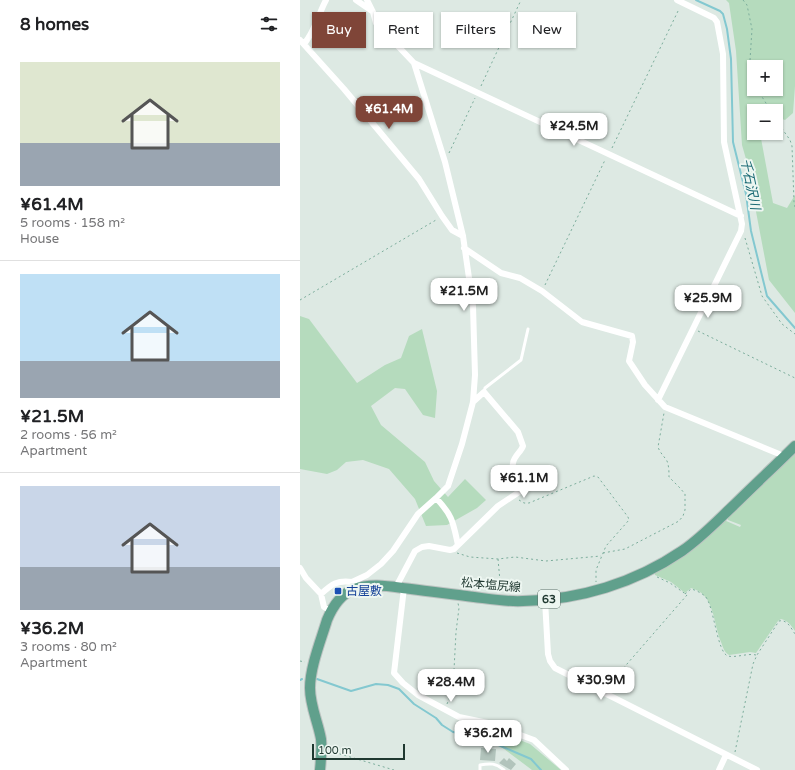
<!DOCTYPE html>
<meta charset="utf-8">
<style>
body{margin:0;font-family:"Varela Round","Noto Sans JP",sans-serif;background:#f2f2f2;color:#202124;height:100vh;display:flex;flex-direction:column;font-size:15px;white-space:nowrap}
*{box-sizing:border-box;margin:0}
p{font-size:13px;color:#757577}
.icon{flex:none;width:22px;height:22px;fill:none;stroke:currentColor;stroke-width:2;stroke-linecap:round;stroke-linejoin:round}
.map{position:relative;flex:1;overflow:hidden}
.drawer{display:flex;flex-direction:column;background:#fff;width:300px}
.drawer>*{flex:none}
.top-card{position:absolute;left:12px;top:12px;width:380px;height:36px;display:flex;gap:8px}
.fabs{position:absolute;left:447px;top:60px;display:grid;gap:8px}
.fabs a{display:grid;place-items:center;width:36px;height:36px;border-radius:0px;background:#fff;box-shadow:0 1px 3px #0004;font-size:20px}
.scale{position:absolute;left:12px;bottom:10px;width:93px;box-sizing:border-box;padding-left:4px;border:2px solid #1f3830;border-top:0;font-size:11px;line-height:14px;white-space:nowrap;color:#1f3830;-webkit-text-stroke:3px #edf6f1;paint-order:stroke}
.price{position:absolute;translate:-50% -34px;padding:0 9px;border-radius:8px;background:#fff;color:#222;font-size:13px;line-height:26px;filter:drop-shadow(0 1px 2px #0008)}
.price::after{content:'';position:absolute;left:50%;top:24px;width:12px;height:9px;margin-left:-6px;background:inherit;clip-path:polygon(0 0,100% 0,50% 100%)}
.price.current{background:#7f4538;color:#fff}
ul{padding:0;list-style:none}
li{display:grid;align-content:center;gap:8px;height:212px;padding:0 20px}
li+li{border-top:1px solid #e0e0e0}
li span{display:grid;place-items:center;height:124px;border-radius:0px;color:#555}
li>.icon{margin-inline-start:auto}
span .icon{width:72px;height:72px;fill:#fffc;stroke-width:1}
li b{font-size:17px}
h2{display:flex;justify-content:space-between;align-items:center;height:48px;padding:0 20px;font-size:17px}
.pill{padding:0 14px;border-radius:0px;background:#fff;box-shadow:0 1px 3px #0004;font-size:14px;line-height:36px}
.pill.current{background:#7f4538;color:#fff}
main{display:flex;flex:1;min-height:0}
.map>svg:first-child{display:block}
.green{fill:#b5dbbd;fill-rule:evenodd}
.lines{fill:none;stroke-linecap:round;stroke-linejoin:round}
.stream{stroke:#83c8d0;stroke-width:2}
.building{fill:#b2c4bc}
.primary-casing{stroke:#bcc3c1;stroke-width:12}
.path{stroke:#7cad9c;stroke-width:1;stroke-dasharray:2 3;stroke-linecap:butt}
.service{stroke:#fff;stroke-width:3}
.minor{stroke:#fff;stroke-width:6}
.primary{stroke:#60a08c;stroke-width:10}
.transit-dot{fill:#1a4fb4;stroke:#edf6f1;stroke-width:1.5}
.labels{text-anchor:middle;stroke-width:4;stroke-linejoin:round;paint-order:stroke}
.shield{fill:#edf6f1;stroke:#5d716a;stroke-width:1}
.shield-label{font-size:11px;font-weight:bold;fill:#1f3830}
.street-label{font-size:12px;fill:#1f3830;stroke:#edf6f1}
.transit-label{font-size:12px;fill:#164399;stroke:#edf6f1;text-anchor:start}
.water-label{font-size:13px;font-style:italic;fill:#196974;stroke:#edf6f1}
</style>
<main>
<section class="drawer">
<h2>8 homes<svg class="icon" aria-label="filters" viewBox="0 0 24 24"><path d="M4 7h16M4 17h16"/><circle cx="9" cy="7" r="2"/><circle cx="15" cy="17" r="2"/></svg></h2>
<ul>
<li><span style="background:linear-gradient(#dfe7d0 65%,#9aa5b1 0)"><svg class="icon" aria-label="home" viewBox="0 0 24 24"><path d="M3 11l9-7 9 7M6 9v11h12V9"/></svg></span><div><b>¥61.4M</b><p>5 rooms · 158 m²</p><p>House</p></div></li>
<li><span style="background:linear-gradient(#bfe0f5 70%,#9aa5b1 0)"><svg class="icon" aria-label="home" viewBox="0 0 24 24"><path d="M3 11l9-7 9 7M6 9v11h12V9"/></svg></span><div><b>¥21.5M</b><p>2 rooms · 56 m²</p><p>Apartment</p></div></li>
<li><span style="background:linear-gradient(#c9d6e8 65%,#9aa5b1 0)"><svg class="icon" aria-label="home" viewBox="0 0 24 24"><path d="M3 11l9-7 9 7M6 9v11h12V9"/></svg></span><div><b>¥36.2M</b><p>3 rooms · 80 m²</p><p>Apartment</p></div></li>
</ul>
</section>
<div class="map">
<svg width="495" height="770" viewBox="0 0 495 770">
<rect width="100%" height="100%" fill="#dde9e3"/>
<path class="green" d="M426,0h69v86l-2,27 -8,7 -9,-3v-6h-22v22h6l13,70 14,5 8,-13v118l-26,-33 -23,-121 -4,-14 -6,-94 -7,-48zM454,67h22v22h-22z
M0,316l9,3 48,64 28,-18 16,-7 8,-22 13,-7 15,62 -2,27 -12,-3 -18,-26 -10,-1 -24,18 10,19 44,37 9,19 14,16 17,-18 21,21 -9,8 -30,17 -21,1 -11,-27 -26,-30 -26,-9 -17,2 -9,8 -10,4 -27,-5z
M495,451v180c-4,-6 -7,-10 -14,-12l-3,2 -22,32 -6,-1 -21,3c-5,-3 -6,-8 -8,-13 -8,-19 -6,-48 -30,-54l-6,5 -14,-11 -16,-7 -1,-3 70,-52 16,7 1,-2 -13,-5v-4z
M186,727l44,17 31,26h-29l-49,-37z"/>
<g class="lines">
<path class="stream" d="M396,0l24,11 3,3 4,15 4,30 2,83 13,52 5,37 16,65 28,32
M17,679l34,12 25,-7 12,1 11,4 15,15 22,14 6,7 11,7 27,5 23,10 28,12 10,11
M0,680l2,-1"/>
</g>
<path class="building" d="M181,748l15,1 -1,12 -15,-1z
M204,758l3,3 2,-3 7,6 -5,6 -12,-7z"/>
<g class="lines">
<defs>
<path id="primary" d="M20,770c1,-10 2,-21 1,-31 -3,-17 -11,-33 -11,-51 0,-21 11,-48 17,-68 5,-12 14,-26 27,-31 18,-7 39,-2 57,0 21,3 42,5 63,8 16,2 33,5 49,4 56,-1 112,-18 159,-50 19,-13 35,-30 52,-46 20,-20 41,-39 61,-59"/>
</defs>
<use href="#primary" class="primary-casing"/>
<path class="path" d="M443,0l4,5 5,24 -3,47 5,7
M181,86l40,-86
M457,89l14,22
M476,120l14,20 2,6 2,56 1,5
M312,148l67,-139
M149,153l26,-55
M445,238l17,58 20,28 13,10
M245,285l60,-125
M0,300l136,-80
M398,331l97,47
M219,500l5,3h5l65,-27 4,1 30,40 1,3 -23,26 -10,24v12
M157,553l13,4 28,2 17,-2 31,4 55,-5
M303,553l22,-4 54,-28 4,-5 2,-6v-16l-5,-6 -11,-11c0,-5 0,-11 -2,-16 -3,-5 -7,-8 -9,-14l6,-34
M198,559l3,33
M385,594l6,-5c5,1 10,4 14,7 9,9 12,57 23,60 8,2 19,-3 28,-1
M0,661l5,1
M307,687l80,-92 -17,-12 -15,-7
M147,704l6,-15 3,-57 3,-24 -1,-5
M30,751l64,19
M435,752l18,-88 4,-9 22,-34c8,-2 12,7 16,13"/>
<path class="service" d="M184,392l1,-4 36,-28 7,-31
M180,770v-5c10,-2 16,-2 24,5"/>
<path class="minor" d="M56,0l16,11
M0,40l44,49 75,90 23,37 10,14 11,6
M4,44c11,-13 14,-29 22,-44
M114,63l327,153
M164,248l37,25 19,5 22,13 40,31 50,14 1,6 -4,19 16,24 20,22 119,49
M358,400l83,-169 1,-7 -18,-82 -1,-88 -6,-32 -3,-4 -37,-18
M136,498c17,18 17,24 22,47
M0,568l6,10 15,16 3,13 7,4
M96,587l19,-36 7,-4 7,-1 21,4 4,-1 44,-43 21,-14c1,-11 -8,-21 -6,-29 1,-7 8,-11 10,-17l-5,-14 -34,-40 -11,10
M104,588l-10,85 9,10 15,12 41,22 29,6 46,17 32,30
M54,589l-2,-7 15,-7 14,-11 12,-13 25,-37 18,-16 12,-12 14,-42 11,-42 2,-27 -2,-69 -10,-70 -18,-74 -31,-99 -38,-40 -3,-11 -6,-12
M21,594c11,-10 16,-14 31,-12
M245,600l3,54 2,7 5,7 202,102
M419,770l7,-15"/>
<use href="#primary" class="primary"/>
</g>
<rect class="transit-dot" x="34" y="587" width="8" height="8" rx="2"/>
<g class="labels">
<rect class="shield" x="238" y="590" width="22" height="18" rx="3"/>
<g class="shield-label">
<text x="249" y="603">63</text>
</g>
<g class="street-label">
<text transform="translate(191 585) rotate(5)" y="4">松本塩尻線</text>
</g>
<g class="transit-label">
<text x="46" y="595">古屋敷</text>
</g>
<g class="water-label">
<text transform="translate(451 184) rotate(78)" y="5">千石沢川</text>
</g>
</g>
</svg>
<div class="fabs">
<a>+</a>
<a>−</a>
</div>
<div class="scale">100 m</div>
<b class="price current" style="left:89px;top:130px">¥61.4M</b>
<b class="price" style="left:274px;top:147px">¥24.5M</b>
<b class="price" style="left:164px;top:312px">¥21.5M</b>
<b class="price" style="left:408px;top:319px">¥25.9M</b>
<b class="price" style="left:224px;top:499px">¥61.1M</b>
<b class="price" style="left:301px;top:701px">¥30.9M</b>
<b class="price" style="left:151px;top:703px">¥28.4M</b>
<b class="price" style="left:188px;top:754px">¥36.2M</b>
<div class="top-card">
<a class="pill current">Buy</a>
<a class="pill">Rent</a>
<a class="pill">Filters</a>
<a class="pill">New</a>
</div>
</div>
</main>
